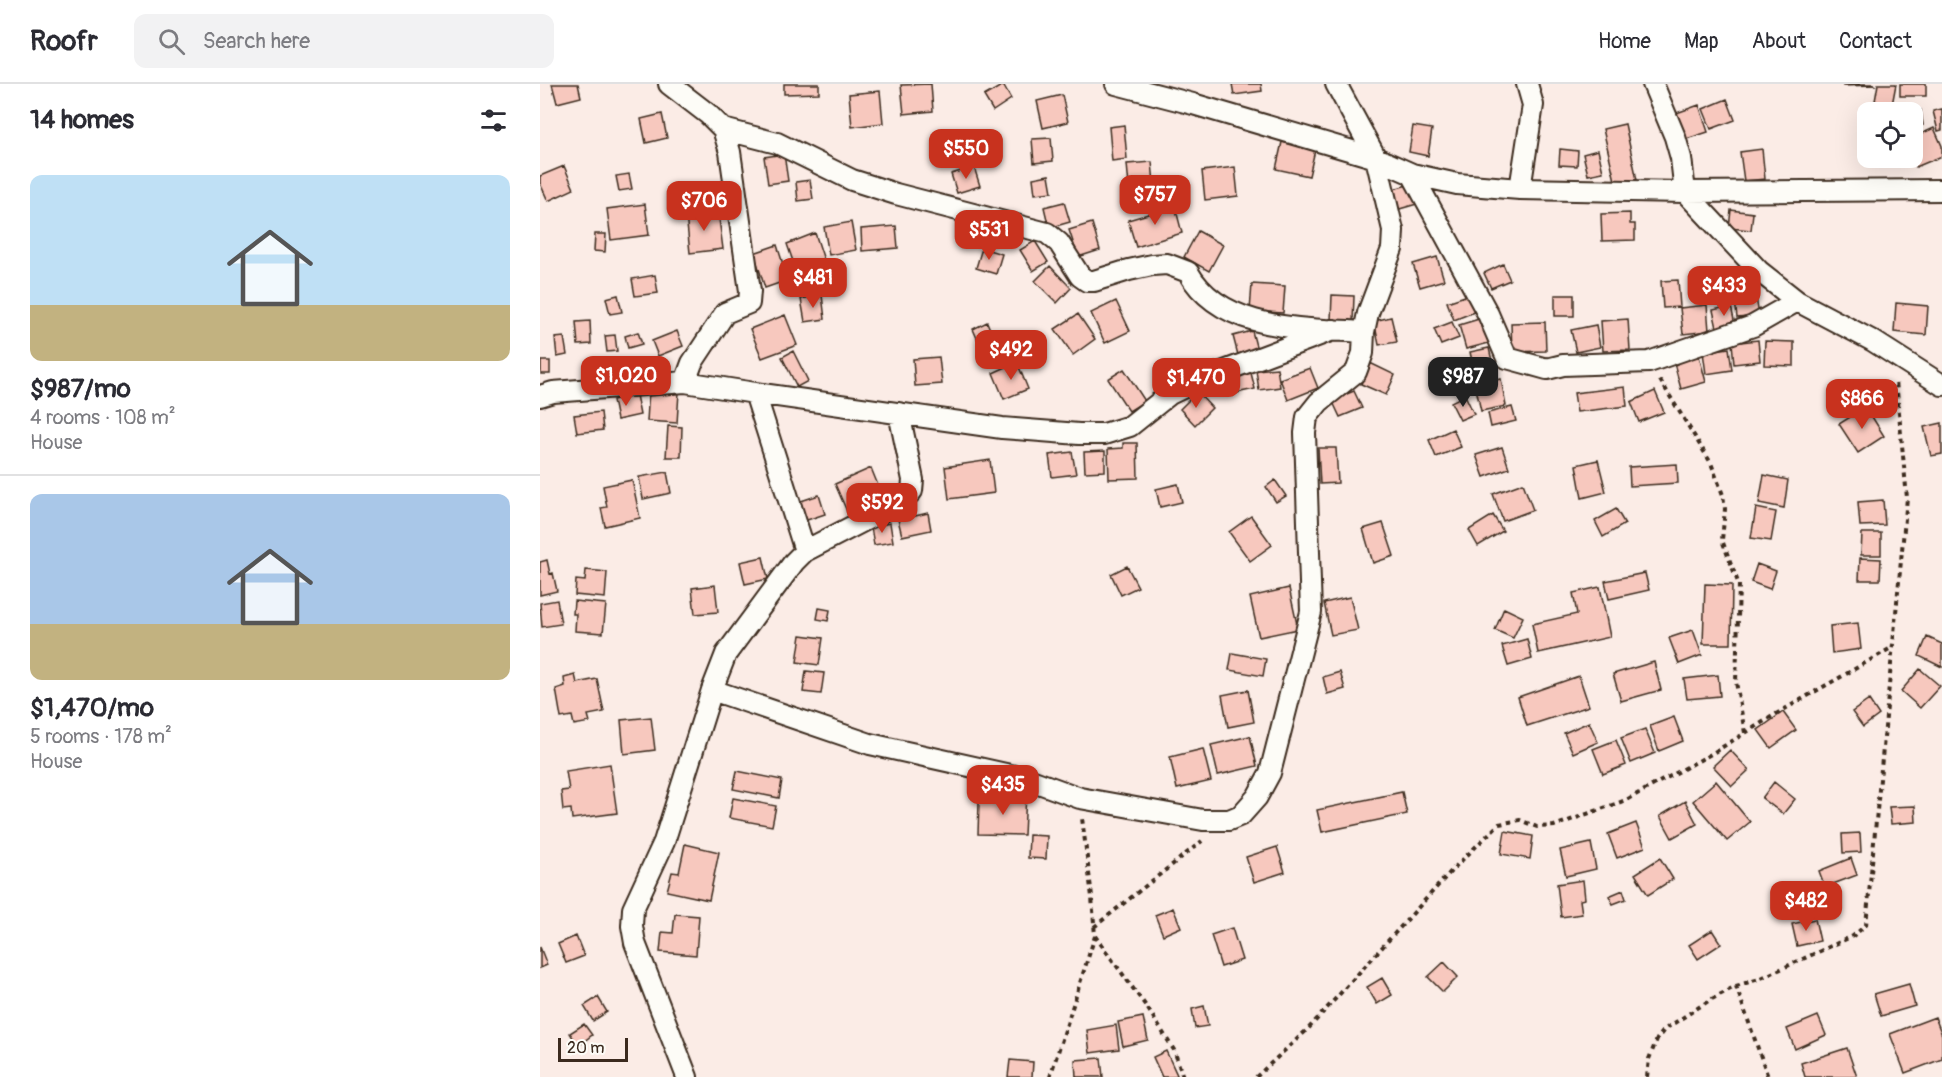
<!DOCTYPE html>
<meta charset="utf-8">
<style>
body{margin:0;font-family:Pangolin,sans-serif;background:#f2f2f3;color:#2b2b33;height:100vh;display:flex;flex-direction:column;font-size:22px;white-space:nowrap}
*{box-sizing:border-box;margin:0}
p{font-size:20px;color:#7c7c81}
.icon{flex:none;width:33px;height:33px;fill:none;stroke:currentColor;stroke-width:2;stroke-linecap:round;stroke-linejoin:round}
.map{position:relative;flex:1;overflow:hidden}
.panel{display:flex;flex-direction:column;background:#fff;width:540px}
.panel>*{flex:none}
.controls{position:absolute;left:1317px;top:18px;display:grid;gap:12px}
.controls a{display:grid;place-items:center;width:66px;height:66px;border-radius:12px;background:#fff;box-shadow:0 6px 24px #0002;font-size:30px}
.scale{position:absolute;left:18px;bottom:15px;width:70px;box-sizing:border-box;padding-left:6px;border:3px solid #3b2a1e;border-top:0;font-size:16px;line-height:21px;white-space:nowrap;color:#3b2a1e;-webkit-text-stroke:4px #fdfcf7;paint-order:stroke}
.price{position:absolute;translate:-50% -51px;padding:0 14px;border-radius:12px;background:#c8321e;color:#fff;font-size:20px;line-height:39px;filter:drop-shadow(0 2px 3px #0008)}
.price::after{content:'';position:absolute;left:50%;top:36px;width:18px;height:14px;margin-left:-9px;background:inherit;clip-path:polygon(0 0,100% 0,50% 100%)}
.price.on{background:#222;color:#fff}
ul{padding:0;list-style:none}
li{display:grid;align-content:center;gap:12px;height:318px;padding:0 30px}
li+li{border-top:2px solid #e1e1e2}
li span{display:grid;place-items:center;height:186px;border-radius:12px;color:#555}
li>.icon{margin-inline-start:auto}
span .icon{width:108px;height:108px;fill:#fffc;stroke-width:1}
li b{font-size:26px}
h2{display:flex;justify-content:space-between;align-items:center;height:72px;padding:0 30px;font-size:26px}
header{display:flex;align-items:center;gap:36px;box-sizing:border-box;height:84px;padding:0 30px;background:#fff;border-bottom:2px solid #e1e1e2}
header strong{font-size:28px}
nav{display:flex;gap:33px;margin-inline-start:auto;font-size:21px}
.search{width:420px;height:54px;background:#f2f2f3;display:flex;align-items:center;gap:15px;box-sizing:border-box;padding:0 21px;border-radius:12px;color:#7c7c81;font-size:22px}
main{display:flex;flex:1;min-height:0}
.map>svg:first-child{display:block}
.building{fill:#f7c8be;stroke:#3b2a1e;stroke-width:1.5}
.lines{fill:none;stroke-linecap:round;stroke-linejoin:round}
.minor-casing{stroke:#3b2a1e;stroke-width:24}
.path{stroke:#3b2a1e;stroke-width:4;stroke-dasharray:4.5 4.5;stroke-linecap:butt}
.minor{stroke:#fdfcf7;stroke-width:20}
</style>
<header>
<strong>Roofr</strong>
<div class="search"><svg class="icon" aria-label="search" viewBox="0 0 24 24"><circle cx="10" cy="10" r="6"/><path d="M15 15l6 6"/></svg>Search here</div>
<nav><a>Home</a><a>Map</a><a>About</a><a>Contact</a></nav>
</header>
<main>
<section class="panel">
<h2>14 homes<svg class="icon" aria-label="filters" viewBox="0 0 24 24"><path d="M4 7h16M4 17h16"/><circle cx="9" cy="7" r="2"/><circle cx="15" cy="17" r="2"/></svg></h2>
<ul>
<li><span style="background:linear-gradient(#bfe0f5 70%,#c2b280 0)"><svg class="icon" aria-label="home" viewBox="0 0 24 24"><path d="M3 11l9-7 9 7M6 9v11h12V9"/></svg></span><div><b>$987/mo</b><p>4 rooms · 108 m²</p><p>House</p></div></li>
<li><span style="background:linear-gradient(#a9c7e8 70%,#c2b280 0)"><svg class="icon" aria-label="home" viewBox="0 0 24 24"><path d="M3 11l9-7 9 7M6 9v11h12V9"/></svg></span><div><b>$1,470/mo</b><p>5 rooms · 178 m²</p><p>House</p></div></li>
</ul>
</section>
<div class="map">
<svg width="1402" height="993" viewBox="0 0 1402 993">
<rect width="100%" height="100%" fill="#fbece6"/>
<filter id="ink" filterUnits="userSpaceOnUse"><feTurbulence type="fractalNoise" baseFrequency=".0167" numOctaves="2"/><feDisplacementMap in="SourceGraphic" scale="12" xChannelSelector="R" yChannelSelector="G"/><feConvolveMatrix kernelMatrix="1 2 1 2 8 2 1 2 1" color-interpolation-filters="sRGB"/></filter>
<g filter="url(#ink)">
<path class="building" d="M12,0h26l3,13 -24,6z
M244,0h35v9l-35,1z
M391,0l2,27 -29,3 -3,-29z
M692,0h29l1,7 -28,4z
M1303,0h31l1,1 -32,1z
M1338,0h18l-4,21 -17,-4z
M1360,0h26v12h-26z
M463,1l8,14 -18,12 -9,-15z
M340,7l3,32 -31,4 -3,-33z
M522,11l6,27 -25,6 -6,-27z
M1187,15l8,21 -24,9 -8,-20z
M1159,21l9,27 -28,9 -9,-26z
M1402,25v21l-4,1 -5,-20z
M1381,26l2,15 -11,1v-14h-5z
M122,30l5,24 -21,5 -5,-24z
M1085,40l12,56 -21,5 -13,-56z
M584,41l3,34 -15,2 -3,-34z
M873,42l19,3 -4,27 -19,-4z
M1394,44l8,18v10l-26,11 -4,-9v-20z
M511,54l2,23 -19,2 -2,-24z
M742,58l33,8 -6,26 -33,-7z
M1020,65l18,2 -1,15 -18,-1z
M1222,65l3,30 -21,2 -4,-29z
M1058,66l5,22 -15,3 -5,-21z
M244,70l4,27 -20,3 -4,-27z
M612,78l2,21 -25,3 -2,-22z
M24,82l10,23 -26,12 -8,-18v-7z
M434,83l6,19 -23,7 -6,-19z
M695,83l3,29 -33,4 -3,-29z
M89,90l3,15 -13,2 -3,-15z
M509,91l3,17 -17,2 -2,-16z
M270,96l3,19 -15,2 -2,-19z
M871,100l6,20 -21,6 -6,-20z
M524,118l6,20 -21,6 -5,-21z
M105,120l4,31 -38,5 -4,-31z
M635,122l7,27 -46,14 -8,-27z
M1191,126l22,3 -2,17 -22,-2z
M178,127l5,38 -33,4 -4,-38z
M1090,129v11h5v16l-33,1 -1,-27z
M311,138l5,28 -27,5 -5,-28z
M552,139l8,27 -22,7 -9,-27z
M356,142l2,22 -36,3 -1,-22z
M658,147l25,14 -14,26 -25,-14z
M275,149l9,27 -28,10 -9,-26z
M55,150h11l-1,18 -11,-1z
M495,157l13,21 -15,9 -13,-21z
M237,161l11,35 -23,8 -11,-35z
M442,164l20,6 -6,20 -20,-6z
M897,173l7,23 -24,7 -7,-23z
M963,180l7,16 -19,8 -7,-15z
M510,182l21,22 -14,15 -22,-22z
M115,191l3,18 -23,3 -3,-17z
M1138,196l2,27 -17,1 -2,-27z
M712,200l33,2 -2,27 -33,-2z
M78,211l4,17 -12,2 -4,-16z
M282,211l3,24 -20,3 -4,-23z
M792,211l22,1 -1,26 -22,-1z
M928,211l6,17 -20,8 -7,-18z
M1015,211h19v21h-19z
M1216,213l3,19 -22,2 -2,-18z
M576,217l14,30 -25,12 -14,-30z
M1356,219l32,3 -2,29 -32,-3z
M1167,221l2,26 -26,3 -3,-26z
M1191,222l4,19 -18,3 -4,-18z
M538,230l17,25 -22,16 -18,-26z
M245,231l12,30 -35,13 -12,-29z
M851,233l6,25 -18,3 -5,-24z
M939,235l3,11 3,-1 4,14 -23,6 -7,-24z
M1088,235l2,31 -27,1 -2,-30z
M50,237l1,23 -13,1 -2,-23z
M447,238l7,17 -14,6 -7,-16z
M912,238l7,16 -18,7 -7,-16z
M1005,238l1,29 -34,1 -1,-29z
M1056,241l4,22 -24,5 -5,-22z
M137,247l6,15 -25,10 -6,-15z
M712,247l5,19 -19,5 -5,-19z
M98,248l4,12 -14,4 -3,-12z
M75,251l2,16 -10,1 -2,-16z
M24,253l3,18 -10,2 -2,-19z
M1218,256l2,21 -26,3 -2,-21z
M1225,257l29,1v24l-30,-1z
M949,264l6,26 -19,5 -6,-27z
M1189,264l3,22 -26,4 -3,-22z
M253,267l15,30 -11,6 -15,-30z
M1159,272l7,26 -25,7 -7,-26z
M399,273l3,27 -27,2 -2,-27z
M1,277h9v13h-9z
M477,278l11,27 -24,10 -11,-26z
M830,279l25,12 -9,20 -25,-11z
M737,284l3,19 -21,3 -3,-20z
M770,284l8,20 -30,12 -8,-21z
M584,285l21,32 -16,10 -21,-32z
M711,289l4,16 -19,4 -4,-16z
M961,295l5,27 -25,5 -6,-27z
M1085,303l2,19 -50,6 -3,-19z
M109,306l30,2 -2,31 -30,-2z
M814,307l8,17 -22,9 -8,-17z
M1115,307l9,21 -25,10 -8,-20z
M657,308l15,16 -17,17 -15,-16z
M96,311l4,20 -23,5 -4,-20z
M925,311l9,19 -14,6 -9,-18z
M972,323l4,14 -25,6 -3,-14z
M1326,323l18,29 -26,17 -19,-29z
M61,328l2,18 -26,3 -3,-18z
M1402,339v31l-11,2 -7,-29z
M128,342l14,1 -1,30h-15z
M913,345l8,18 -25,10 -7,-17z
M583,359h14l1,35 -29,1 -1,-30 15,-1z
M962,363l7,21 -25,9 -8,-22z
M778,364h18l2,35 -18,1z
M565,367v20l-20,1 -1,-20z
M532,368l4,22 -24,3 -3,-22z
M450,376l4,33 -45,6 -4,-32z
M1058,376l8,32 -24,6 -6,-33z
M1137,380l1,19 -48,3 -1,-19z
M331,384l13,32 -35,16 -14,-32z
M127,388l4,21 -28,6 -4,-22z
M1224,391l24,5 -4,28 -25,-5z
M92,396l8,38 -35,8 -4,-18 6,-1 -4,-21z
M735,396l11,16 -10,6 -10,-15z
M983,399l10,27 -30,11 -10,-27z
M638,400l4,18 -22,5 -4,-18z
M279,411l6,19 -21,7 -6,-19z
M1343,416l2,25 -25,1 -2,-24z
M1216,424l20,4 -5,29 -20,-3z
M1076,425l9,15 -22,13 -8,-16z
M374,427l1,5 13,-3 3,17 -29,6 -5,-21z
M953,431l10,16 -25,15 -9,-16z
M711,432l21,29 -22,16 -21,-29z
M350,439l3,19 -19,3 -3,-18z
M843,439l11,33 -21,7 -10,-34z
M1322,449h19v22h-20z
M223,473l5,22 -23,5 -5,-22z
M1320,474l21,1 -1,21h-21z
M7,476l3,14 3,-1 4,18 -17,4v-33z
M1217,480l19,7 -6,18 -19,-7z
M587,482l11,21 -17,8 -10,-21z
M46,486l21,2 -2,26 -30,-3 1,-15 9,1z
M1105,489l4,17 -40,9 -4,-18z
M1165,500l27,1 -1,59h-28z
M175,501l3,27 -23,2 -3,-26z
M1060,503l10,50 -72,16 -6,-29 45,-10 -4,-21z
M749,504l9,41 -39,8 -9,-40z
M810,513l8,33 -27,5 -7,-32z
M17,516l4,24 -19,3 -2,-24z
M34,517l32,3 -3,29 -28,-2 1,-17h-3z
M279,524l11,2 -2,11 -11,-2z
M964,524l19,9 -10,21 -18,-8z
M1318,539l3,26 -29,4 -2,-27z
M1153,546l9,25 -23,9 -10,-26z
M261,551l22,3 -4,27 -22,-3z
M1387,553l15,7v23l-23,-11z
M987,555l5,20 -24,7 -6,-20z
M692,569l34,6 -3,17 -34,-6z
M1114,578l7,28 -40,11 -8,-27z
M1380,585l20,17 -20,22 -19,-17z
M266,587l18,2 -3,21 -18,-2z
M800,588l5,17 -18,5 -4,-17z
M35,591l2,8 20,-4 7,33 -16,3 2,7 -16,3 -2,-9 -11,2 -5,-29 9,-3 -1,-8z
M1178,591l2,21 -33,3 -3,-20z
M1039,592l10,30 -62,20 -9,-29z
M708,606l6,32 -26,5 -6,-32z
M1329,616l10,15 -16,12 -11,-15z
M1243,628l13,18 -25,18 -13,-18z
M111,633l4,33 -31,4 -3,-34z
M1134,633l9,24 -24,10 -9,-25z
M1049,638l9,20 -25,11 -9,-20z
M1105,645l10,24 -24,10 -10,-25z
M710,652l7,30 -39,9 -7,-30z
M1076,656l10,25 -23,9 -10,-25z
M663,665l8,32 -34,8 -7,-32z
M1190,666l19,20 -17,16 -19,-20z
M70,680l7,49 -45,6 -1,-10 -8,1 -2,-19 8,-1 -3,-19z
M197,687l45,9 -3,18 -46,-9z
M1176,697l34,41 -23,19 -34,-40z
M1234,698l21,17 -12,15 -21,-16z
M862,708l5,22 -85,18 -5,-22z
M468,709h18l-2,42 -46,-1 1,-32 29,1z
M193,714l43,8 -4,20 -43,-8z
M1145,717l12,23 -25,14 -12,-22z
M1375,722l1,16 -25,2 -2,-17z
M1096,739l9,24 -28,11 -9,-24z
M965,747l28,5 -3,23 -29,-5z
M1320,749l1,19 -18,1 -1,-19z
M489,751l18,1 -1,23 -18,-1z
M1051,759l5,26 -30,7 -6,-26z
M145,760l34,8 -10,48 -42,-9 5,-19 7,1z
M737,763l8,25 -31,10 -8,-25z
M1120,774l13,21 -25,16 -13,-21z
M1311,774l6,17 -32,12 -6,-16z
M1043,796l2,19 -5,1 2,14 -21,3 -4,-33z
M1083,806l3,9 -13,5 -4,-8z
M633,824l8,19 -18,8 -8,-20z
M135,830l24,2 -3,39 -36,-3 2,-20 11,1z
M1275,835l5,22 -23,5 -5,-22z
M692,844l10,32 -21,7 -10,-32z
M1172,846l9,14 -23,15 -9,-14z
M36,852l8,20 -18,7 -8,-19z
M0,863l7,18 -7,3z
M904,878l14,15 -15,15 -15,-15z
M842,894l10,17 -15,9 -10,-17z
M1369,900l6,22 -34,10 -7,-22z
M58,913l9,15 -14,9 -9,-15z
M664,922l4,20 -13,2 -3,-19z
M1278,932l8,19 -31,14 -8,-20z
M603,933l5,23 -25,6 -5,-24z
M1395,933l7,18v24l-37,14 -15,-39z
M44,940l8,11 -14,11 -8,-13z
M576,941l3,24 -29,4 -3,-23z
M1307,964l10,29h-52l-4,-14z
M626,967l11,24 -4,2h-11l-9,-20z
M561,974l2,19h-27l-1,-17z
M470,976l23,2 -1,15h-24z"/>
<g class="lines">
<defs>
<path id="minor" d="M129,0l39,30 15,15 7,23 20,139 -1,12 -24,10 -33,50 -7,19
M576,0l77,20 183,54 36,16 45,10 63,5 165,3 257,-2
M1113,0l22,53 6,21 4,34 74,79 38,30 76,40 69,44
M183,45l54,14 75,37 44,14 151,39 12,10 21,33 7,5h7l35,-11 23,-5 15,-1 21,8c34,60 116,56 176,60
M872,90l76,140 19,44 40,11 16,-4 86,-3 104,-36 44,-25
M980,105l13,-84 -6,-21
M0,312l13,-4 132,-10 70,11
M265,467l-50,-158 247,35 77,6h25l26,-8 40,-32 25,-12 138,-52
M172,606l158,54 158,35 52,19 123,22h26l12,-5 16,-18 13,-24 41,-161 -6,-179 2,-16 12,-15 37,-30 7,-19 1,-21 4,-19 24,-64 1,-19 -17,-72 -40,-74
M147,993l-52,-134 -3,-17 1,-17 31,-67 48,-152 14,-36 68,-92 11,-11 97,-50 10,-10 1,-11 -14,-67"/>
</defs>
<use href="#minor" class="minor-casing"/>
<path class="path" d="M1120,296l51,83 12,32 2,14 -3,31 17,45 -3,97 9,51
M554,843l108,-86
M555,852l53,73 26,41 9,27
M1196,902l32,91
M510,993l45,-141 -3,-39 -10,-79
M716,993l52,-48 146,-161 45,-44 21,-4 17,7 17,-1 72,-26 85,-46 65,-40 117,-67
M1107,993l2,-18 8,-20 8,-10 45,-29 26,-14 23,-7 94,-43 13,-11 41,-427 -11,-117"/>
<use href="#minor" class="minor"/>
</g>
</g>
</svg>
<div class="controls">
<a><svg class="icon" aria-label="locate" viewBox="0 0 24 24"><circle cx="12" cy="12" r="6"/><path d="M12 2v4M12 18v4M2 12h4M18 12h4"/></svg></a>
</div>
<div class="scale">20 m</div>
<b class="price" style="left:426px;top:96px">$550</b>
<b class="price" style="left:615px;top:142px">$757</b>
<b class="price" style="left:164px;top:148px">$706</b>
<b class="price" style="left:449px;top:177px">$531</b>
<b class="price" style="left:273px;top:225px">$481</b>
<b class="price" style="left:1184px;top:233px">$433</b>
<b class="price" style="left:471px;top:297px">$492</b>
<b class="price" style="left:86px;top:323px">$1,020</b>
<b class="price on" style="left:923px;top:324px">$987</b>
<b class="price" style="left:656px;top:325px">$1,470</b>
<b class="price" style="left:1322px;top:346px">$866</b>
<b class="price" style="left:342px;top:450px">$592</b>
<b class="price" style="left:463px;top:732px">$435</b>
<b class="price" style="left:1266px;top:848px">$482</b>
</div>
</main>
